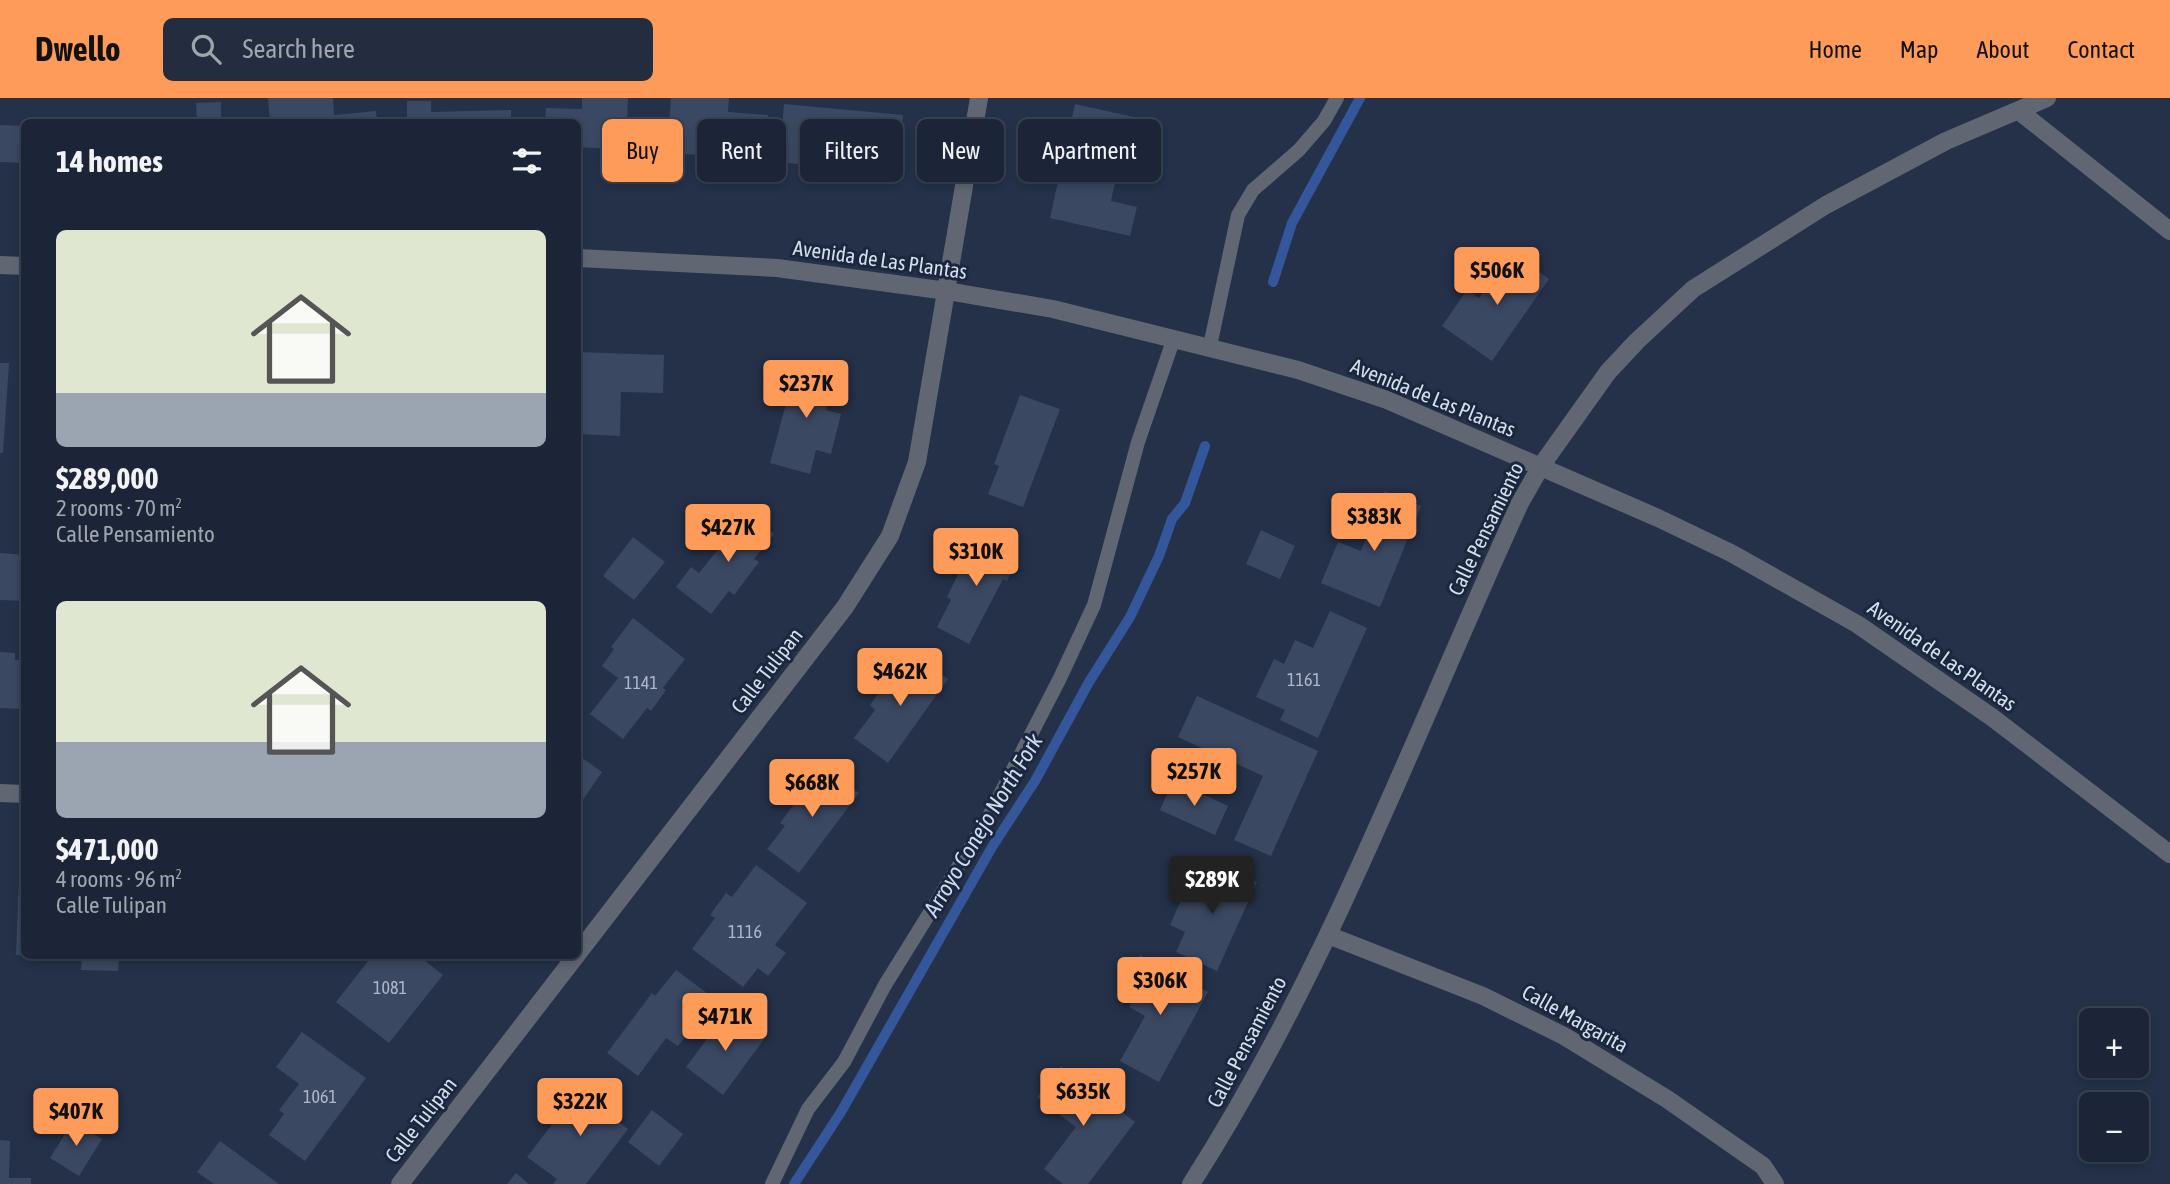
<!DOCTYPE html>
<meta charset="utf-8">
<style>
body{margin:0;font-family:"Asap Condensed",sans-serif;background:#242d3f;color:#f1f3f6;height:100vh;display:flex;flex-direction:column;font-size:26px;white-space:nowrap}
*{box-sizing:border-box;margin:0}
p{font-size:23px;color:#a0a5ad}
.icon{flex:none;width:38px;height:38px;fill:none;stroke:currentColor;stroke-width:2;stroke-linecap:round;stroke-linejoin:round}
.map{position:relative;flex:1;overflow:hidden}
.details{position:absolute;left:21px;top:21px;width:560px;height:840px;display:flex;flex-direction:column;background:#1b2537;border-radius:10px;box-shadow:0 4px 10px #0003,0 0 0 2px #394252}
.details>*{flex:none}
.top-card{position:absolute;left:602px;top:21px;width:665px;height:63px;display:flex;gap:14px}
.controls{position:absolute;left:2079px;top:910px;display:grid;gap:14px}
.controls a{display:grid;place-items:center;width:70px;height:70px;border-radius:10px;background:#1b2537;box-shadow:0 4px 10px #0003,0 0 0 2px #394252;font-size:35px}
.price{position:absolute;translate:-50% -60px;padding:0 16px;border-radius:7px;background:#fe9b59;color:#111;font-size:23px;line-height:46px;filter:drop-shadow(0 2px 4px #0008)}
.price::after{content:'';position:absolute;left:50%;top:42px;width:21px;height:16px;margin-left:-10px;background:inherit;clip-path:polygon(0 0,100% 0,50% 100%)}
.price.current{background:#222;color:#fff}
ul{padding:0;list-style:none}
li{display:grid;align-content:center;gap:14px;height:371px;padding:0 35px}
li span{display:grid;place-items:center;height:217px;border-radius:10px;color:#555}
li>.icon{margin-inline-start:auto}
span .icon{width:126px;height:126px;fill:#fffc;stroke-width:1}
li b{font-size:30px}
h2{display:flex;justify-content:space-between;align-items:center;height:84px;padding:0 35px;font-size:30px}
.tag{padding:0 24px;border-radius:10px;background:#1b2537;box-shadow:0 4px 10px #0003,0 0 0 2px #394252;font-size:24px;line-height:63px}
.tag.current{background:#fe9b59;color:#111}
header{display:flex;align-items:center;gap:42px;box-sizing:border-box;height:98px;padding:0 35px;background:#fe9b59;color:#111}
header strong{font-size:33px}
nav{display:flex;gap:38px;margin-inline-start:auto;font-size:24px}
.search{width:490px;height:63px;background:#242d3f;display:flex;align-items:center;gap:18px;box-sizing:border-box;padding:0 24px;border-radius:10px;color:#a0a5ad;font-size:26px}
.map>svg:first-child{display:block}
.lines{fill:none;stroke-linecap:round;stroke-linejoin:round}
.stream{stroke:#34569b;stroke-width:10}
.building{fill:#3b4862}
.service{stroke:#606773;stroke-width:14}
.minor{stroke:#606773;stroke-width:18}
.tertiary{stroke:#606773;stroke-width:18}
.labels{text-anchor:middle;stroke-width:6;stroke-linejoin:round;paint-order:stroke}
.number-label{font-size:18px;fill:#aeb8ca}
.street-label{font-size:21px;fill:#d5deed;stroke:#1b273e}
.water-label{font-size:23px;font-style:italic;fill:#d0dbef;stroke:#1b273e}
</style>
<header>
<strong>Dwello</strong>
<div class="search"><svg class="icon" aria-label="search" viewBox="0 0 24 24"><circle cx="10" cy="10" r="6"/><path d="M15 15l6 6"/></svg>Search here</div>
<nav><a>Home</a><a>Map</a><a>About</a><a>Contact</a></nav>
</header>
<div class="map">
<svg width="2170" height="1086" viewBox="0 0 2170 1086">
<rect width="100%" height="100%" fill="#243149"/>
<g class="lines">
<path class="stream" d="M1273,184l19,-59 68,-125
M794,1086l47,-72 151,-265 43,-66 54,-99 41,-65 29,-61 13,-37 13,-16 20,-57"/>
</g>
<path class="building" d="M268,0h65l1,17 42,-4 1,11h-107z
M582,0h46l-2,52 -48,-3v-25h-33l1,-14 36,1z
M671,0h58l-1,14 40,3 -3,44 -98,-6z
M407,3h24v11l80,-2v12h-104z
M221,4v20h-24l-1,-19z
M784,6l119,11 -6,59 -118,-12z
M1075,6l77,17 -8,38 -23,-6 -10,48 26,6 -7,29 -80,-18z
M0,27l24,1v37l-24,-1z
M1511,154l38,27 -57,82 -50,-35 25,-36 12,8z
M578,254l86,3 -1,38 -42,-1 -1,44 -42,-2z
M0,265h9l-6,90h-3z
M797,265l39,10 -10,37 15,4 -10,40 -15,-4 -6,24 -40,-11z
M1020,297l40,14 -37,98 -35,-13 11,-28 -5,-2z
M1385,393l36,15 -41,101 -59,-24 17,-41 23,9z
M743,411l31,25 -20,25 5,3 -25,33 -5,-4 -18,23 -35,-27 15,-20 8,6 29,-36 -4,-4z
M1261,432l34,16 -15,33 -34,-15z
M977,437l42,22 -12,24 -4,-2 -34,65 -32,-17 14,-27 -4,-3z
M633,439l32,25 -31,38 -31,-24z
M0,455l24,2v46l-24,-1z
M1330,513l37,17 -49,110 -38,-18 5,-10 -29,-13 18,-38 10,5 11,-24 18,8z
M633,520l52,41 -22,29 3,2 -15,21 -4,-3 -24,31 -33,-25 28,-36 -16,-12 12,-17 -3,-2z
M0,554l15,1v7h9v49l-24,-1z
M915,557l33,24 -60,84 -34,-25 21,-28 -5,-5 20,-29 6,5z
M1197,598l121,55 -47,105 -37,-16 29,-64 -85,-39z
M578,657l24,17 -24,35z
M823,668l36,27 -60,80 -32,-24 18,-23 -5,-3z
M1173,682l55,26 -13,29 -55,-25z
M1217,766l40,18 -40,89 -41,-19 9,-20 -15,-7 20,-46 17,8z
M756,767l51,38 -32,42 11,8 -18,23 -10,-8 -15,19 -51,-38 23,-31 -5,-3 16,-22 6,4z
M19,780h5v77h-8z
M1140,857l68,37 -49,90 -39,-21 25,-45 -16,-9 12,-21 -14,-8z
M82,858h37l-1,15 -37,-1z
M372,858h47l24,19 -54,68 -53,-41z
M676,872l47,35 -14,19 -9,-7 -22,29 -12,-8 -28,38 -31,-23 45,-60 3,3z
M728,913l37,27 -42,57 -37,-28z
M302,934l64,46 -61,83 -36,-26 15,-21 -5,-4 20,-26 -23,-17z
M1061,968l74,56 -47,62h-25l-19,-15 32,-42 -39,-30z
M592,984l28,21 -10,12 18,14 -42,55h-33l4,-5 -30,-22 43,-56 5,3z
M652,1012l31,24 -24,32 -31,-24z
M73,1023l29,18 -23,37 -29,-18z
M0,1042l10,1 -1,37h22v6h-31z
M220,1043l59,43h-65l-17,-12z
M516,1075l13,11h-22z"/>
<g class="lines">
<path class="service" d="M1210,248l28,-131 15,-25 46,-40 25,-29 13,-23
M772,1086l36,-75 36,-47 41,-77 101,-163 74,-144 34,-73 44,-163 36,-104"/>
<path class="minor" d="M2019,13l151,120
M0,695l24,1
M1328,837l155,61 81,40 103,63 96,67 12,18
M400,1086l445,-577 45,-71 27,-74 62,-364
M1191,1086c137,-213 224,-452 329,-681l21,-37 67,-94 29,-31 56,-52 133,-84 120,-64 101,-43"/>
<path class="tertiary" d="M578,160l199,10 170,23 106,18 245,61 89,30 271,118 73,35 126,71 136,94 177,136
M0,167l24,1"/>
</g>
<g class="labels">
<g class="number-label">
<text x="1304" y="588">1161</text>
<text x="641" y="591">1141</text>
<text x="745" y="840">1116</text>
<text x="390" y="896">1081</text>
<text x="320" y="1005">1061</text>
</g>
<g class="street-label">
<text transform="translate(880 162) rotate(8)" y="7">Avenida de Las Plantas</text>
<text transform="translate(1433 300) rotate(22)" y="7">Avenida de Las Plantas</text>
<text transform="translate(1486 431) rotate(-64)" y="7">Calle Pensamiento</text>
<text transform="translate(1942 558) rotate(35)" y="7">Avenida de Las Plantas</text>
<text transform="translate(767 573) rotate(-52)" y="7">Calle Tulipan</text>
<text transform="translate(1575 921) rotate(29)" y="7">Calle Margarita</text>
<text transform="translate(1247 944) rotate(-62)" y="7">Calle Pensamiento</text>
<text transform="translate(421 1022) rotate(-52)" y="7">Calle Tulipan</text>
</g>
<g class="water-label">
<text transform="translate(983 727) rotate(-59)" y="8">Arroyo Conejo North Fork</text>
</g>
</g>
</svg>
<div class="controls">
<a>+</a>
<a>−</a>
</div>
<b class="price" style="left:1497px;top:209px">$506K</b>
<b class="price" style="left:806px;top:322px">$237K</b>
<b class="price" style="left:1374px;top:455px">$383K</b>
<b class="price" style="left:728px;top:466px">$427K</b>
<b class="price" style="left:976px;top:490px">$310K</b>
<b class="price" style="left:900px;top:610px">$462K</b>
<b class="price" style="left:1194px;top:710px">$257K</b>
<b class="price" style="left:812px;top:721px">$668K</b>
<b class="price current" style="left:1212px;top:818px">$289K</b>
<b class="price" style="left:1160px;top:919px">$306K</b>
<b class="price" style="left:725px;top:955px">$471K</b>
<b class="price" style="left:1083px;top:1030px">$635K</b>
<b class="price" style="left:580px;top:1040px">$322K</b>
<b class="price" style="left:76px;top:1050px">$407K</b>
<div class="top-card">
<a class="tag current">Buy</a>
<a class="tag">Rent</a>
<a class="tag">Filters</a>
<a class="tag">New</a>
<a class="tag">Apartment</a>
</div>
<section class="details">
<h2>14 homes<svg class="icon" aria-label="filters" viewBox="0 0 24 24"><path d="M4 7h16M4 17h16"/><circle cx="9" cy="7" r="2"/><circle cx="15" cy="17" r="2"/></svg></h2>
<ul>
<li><span style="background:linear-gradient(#dfe7d0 75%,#9aa5b1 0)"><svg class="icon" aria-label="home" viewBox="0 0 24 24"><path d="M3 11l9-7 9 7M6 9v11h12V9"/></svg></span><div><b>$289,000</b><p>2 rooms · 70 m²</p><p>Calle Pensamiento</p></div></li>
<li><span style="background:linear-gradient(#dfe7d0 65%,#9aa5b1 0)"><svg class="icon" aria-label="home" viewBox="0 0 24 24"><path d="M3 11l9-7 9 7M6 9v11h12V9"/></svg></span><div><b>$471,000</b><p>4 rooms · 96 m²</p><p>Calle Tulipan</p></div></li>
</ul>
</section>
</div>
